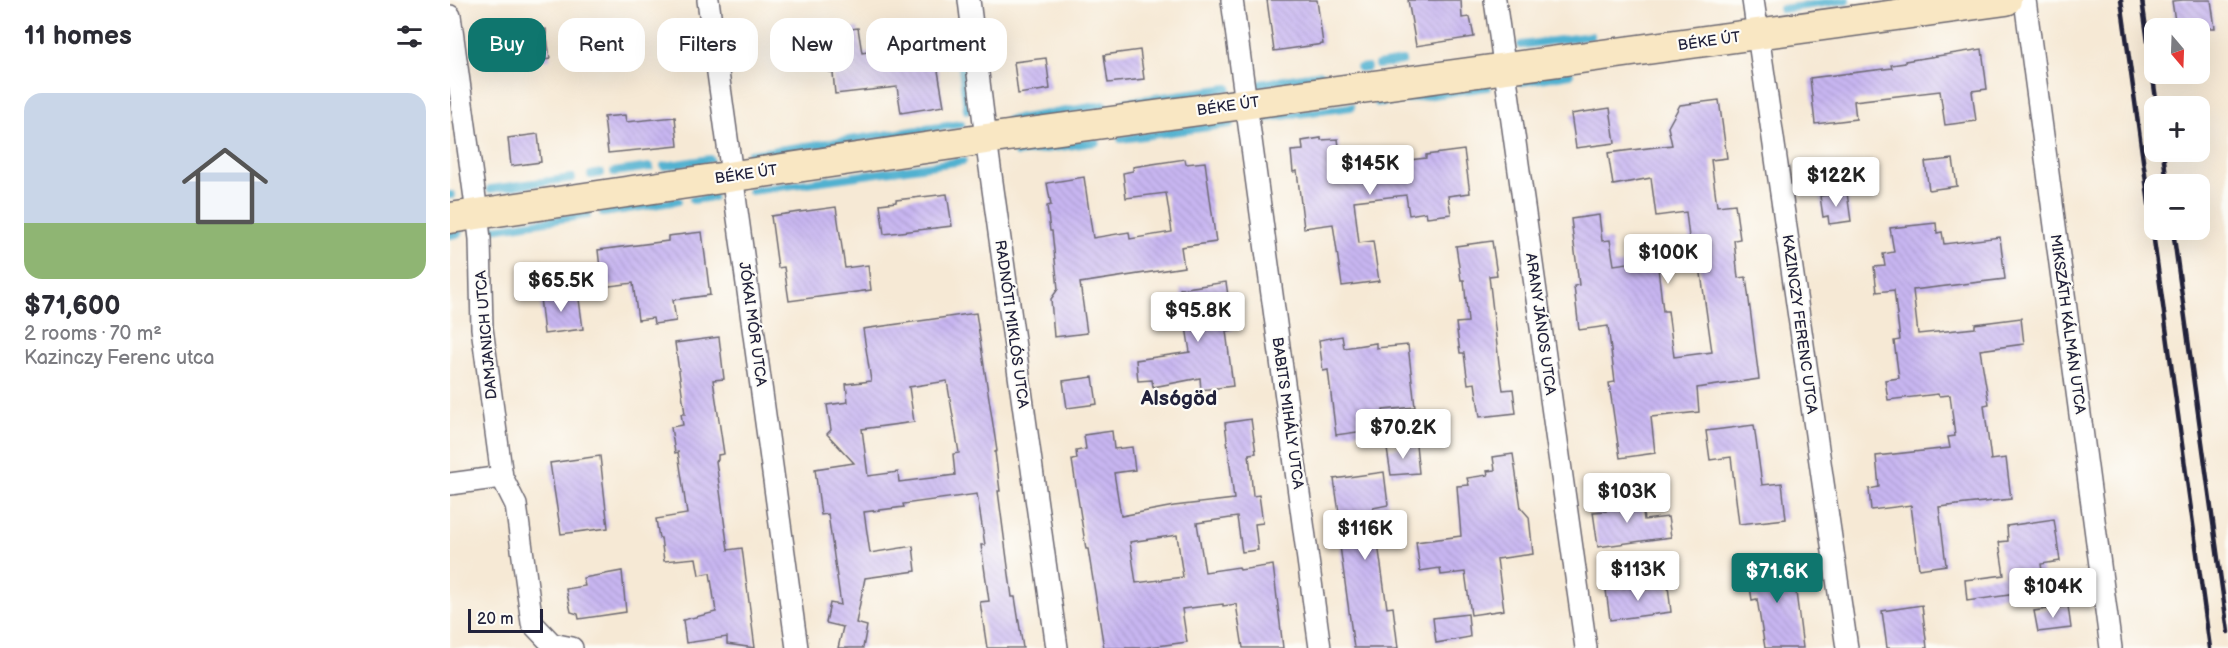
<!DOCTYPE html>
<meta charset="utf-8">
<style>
body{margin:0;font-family:"Balsamiq Sans",sans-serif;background:#f2f2f3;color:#2b2b33;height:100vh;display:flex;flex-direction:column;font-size:22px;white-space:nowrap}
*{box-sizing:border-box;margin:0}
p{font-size:20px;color:#7c7c81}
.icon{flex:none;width:33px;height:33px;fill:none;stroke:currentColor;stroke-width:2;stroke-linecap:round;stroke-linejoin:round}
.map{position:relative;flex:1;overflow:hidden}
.side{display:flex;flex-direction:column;background:#fff;width:450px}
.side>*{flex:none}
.hud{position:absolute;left:18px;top:18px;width:570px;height:54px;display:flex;gap:12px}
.needle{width:39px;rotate:161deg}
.tools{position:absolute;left:1694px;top:18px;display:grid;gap:12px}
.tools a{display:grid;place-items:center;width:66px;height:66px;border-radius:12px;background:#fff;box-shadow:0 6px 24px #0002;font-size:30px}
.scale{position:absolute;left:18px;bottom:15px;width:75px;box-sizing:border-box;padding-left:6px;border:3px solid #22223b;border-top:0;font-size:16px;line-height:21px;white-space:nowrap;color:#22223b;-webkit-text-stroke:4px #fdfcf7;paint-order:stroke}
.price{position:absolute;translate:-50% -51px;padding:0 14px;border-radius:6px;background:#fff;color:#222;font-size:20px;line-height:39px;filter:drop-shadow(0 2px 3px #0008)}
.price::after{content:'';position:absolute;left:50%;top:36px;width:18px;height:14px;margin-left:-9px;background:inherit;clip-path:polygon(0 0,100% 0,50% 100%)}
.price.current{background:#0f766e;color:#fff}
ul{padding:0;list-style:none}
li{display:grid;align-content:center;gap:12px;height:318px;padding:0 24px}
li+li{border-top:2px solid #e1e1e2}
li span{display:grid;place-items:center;height:186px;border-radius:18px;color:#555}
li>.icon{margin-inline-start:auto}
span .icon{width:108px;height:108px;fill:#fffc;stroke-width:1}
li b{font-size:26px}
h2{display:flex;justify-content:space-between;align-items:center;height:72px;padding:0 24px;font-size:26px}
.chip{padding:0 21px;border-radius:18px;background:#fff;box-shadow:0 6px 24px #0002;font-size:21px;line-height:54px}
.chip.current{background:#0f766e;color:#fff}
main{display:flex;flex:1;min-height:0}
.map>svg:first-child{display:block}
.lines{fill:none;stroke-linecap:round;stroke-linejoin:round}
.stream{stroke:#51b1d0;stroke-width:8}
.building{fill:url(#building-back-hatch);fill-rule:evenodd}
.street-casing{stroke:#6c6871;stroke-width:24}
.secondary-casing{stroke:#6c6871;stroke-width:33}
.street{stroke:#fff;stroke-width:21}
.secondary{stroke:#f9e7c3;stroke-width:30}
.rail{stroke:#22223b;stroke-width:4.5}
.labels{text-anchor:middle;stroke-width:4.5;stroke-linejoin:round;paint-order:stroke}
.street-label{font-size:15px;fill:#22223b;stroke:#fdfcf7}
.district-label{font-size:21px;font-weight:bold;fill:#22223b;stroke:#fdfcf7}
</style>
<main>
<section class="side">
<h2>11 homes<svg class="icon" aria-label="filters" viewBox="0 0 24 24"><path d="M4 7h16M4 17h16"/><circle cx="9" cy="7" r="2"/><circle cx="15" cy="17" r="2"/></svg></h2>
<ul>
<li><span style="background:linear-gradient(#c9d6e8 70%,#8fb573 0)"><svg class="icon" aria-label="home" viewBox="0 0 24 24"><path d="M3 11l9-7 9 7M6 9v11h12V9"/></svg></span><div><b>$71,600</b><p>2 rooms · 70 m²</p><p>Kazinczy Ferenc utca</p></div></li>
</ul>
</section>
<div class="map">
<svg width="1778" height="648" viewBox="0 0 1778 648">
<defs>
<pattern id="building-back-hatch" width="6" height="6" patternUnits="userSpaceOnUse" patternTransform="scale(1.5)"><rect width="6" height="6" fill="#c8b6f1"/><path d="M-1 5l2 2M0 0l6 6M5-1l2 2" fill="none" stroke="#ac9cd0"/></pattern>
</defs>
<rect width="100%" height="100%" fill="#fdfcf7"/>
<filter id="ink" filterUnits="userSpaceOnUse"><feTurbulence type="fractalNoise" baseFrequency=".0167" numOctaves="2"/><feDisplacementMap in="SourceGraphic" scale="12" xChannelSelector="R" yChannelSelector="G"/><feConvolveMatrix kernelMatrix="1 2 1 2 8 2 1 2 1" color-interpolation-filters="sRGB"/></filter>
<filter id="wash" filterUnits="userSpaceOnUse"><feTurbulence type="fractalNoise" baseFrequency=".008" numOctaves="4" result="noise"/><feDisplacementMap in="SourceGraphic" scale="24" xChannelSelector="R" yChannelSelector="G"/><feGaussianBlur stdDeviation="1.35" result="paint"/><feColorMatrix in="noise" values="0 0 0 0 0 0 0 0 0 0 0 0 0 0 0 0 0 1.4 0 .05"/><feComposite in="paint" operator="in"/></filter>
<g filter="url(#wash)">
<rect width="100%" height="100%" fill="#f6e9d5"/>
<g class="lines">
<path class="stream" d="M1332,9l64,-9
M508,36l9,74
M1071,45l70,-9
M928,65l24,-4
M910,68l7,-1
M1072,82l48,-8
M810,84l61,-10
M676,102l102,-14
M928,103l109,-16
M817,118l84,-11
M559,120l95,-15
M671,139l109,-15
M567,153l79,-11
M300,154l211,-30
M214,166l46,-7
M164,172l36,-5
M141,175l10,-2
M40,189l82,-11
M301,191l212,-30
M0,195h2
M243,200l20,-3
M153,213l75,-12
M42,229l95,-14
M0,235l9,-2"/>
</g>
<g id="blocks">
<path class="building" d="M817,0h50l6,44 -49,7z
M958,0h53l1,18 8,-1 4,20 -58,9z
M1733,0h28l4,28h-39l-4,-27z
M408,28l4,25 71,-12 11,65 -43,7 -4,-26 -62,7 -2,-21 -27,-10 12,-30z
M96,29l4,30 -54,8 -4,-31z
M1532,49l5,40 -15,2 4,30 -31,4 -5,-34 -86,10 2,18 -41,5 -5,-46 82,-10 -1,-3 14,-2v-2z
M690,50l4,29 -36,4 -4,-28z
M596,58l4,31 -32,5 -4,-32z
M1269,100l8,58 -16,2 6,46 18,-2 5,35 -6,1 4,38 8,-1 13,102 -62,9 2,24 -48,5 4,36 -35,5 -11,-75 6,-1 -7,-56 -29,4 -5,-44 5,-1 -8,-66 28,-4 3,26 8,-1 4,25 43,-6 6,52h5l6,46 38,-5 -15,-107 -7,1 -4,-34 -30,4 -5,-38 -38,7 -5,-32 64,-8 -4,-18 12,-22z
M1160,108l5,35 -39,5 -5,-34z
M175,115l1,7 49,-5 3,29 -70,7 -4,-36z
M88,134l3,28 -30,4 -3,-28z
M871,138v2l17,-1 4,29 84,-10v-3l38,-5 6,43 -22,3 3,18 -24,3 -1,-5 -17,3 -3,-20 -52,6 5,42 14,-2 6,40 -37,5 -9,-62 -29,4 -7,-57 -4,1 -2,-21 12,-1 -1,-9z
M735,159l1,5 19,-2 11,80 -35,5 3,20 -104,16 7,50 -33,4 -3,-38 7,-10 -6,-58h-2l-3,-25 4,-1 -4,-22 37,-6 9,61 36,-6 1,7 42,-7 -6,-39 -40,5 -3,-25 10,-2v-4z
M1503,159l4,27 -28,4 -4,-28z
M1397,193l4,28 -22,3 -1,-8 -5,1 -3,-21z
M497,194l5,32 -68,8 -4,-30 16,-2v-2z
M386,207l9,61 23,-3 3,25 -82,11 -5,-34 -6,1 -7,-52z
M1486,223l1,10 5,-1 2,12 56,-7 5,42 -92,11 5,44 57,-6v-4l46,-6 3,26 -44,6 9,54 -5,1 7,55 15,-2 5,41 -72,8 7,58 -27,4 -8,-64 -40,5 -2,-21 10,-2 -3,-31 74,-8 -2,-11 7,-1 -5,-41 -11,1 -1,-2 -50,6 -3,-20 14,-2 -5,-37 6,-1 -6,-50 -17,2 -3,-25 11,-1 -2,-12 11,-2 -4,-24z
M252,232l8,63 -37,5 3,21 -22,3 -1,-6 -15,2 -5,-37 -31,4 -4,-37 70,-9v-5z
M1042,241l5,34 -8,1 10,87 4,27 10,-1 3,24 -36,4 -5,-34 -7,1 -4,-31h-4l-4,-30 12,-1 -4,-42h-3l-5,-34z
M776,282l7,48 -7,1 7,55 -32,4 -1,-12 -47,9 -1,-7 -14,1 -2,-21 54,-8 -10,-63z
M128,292l5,37 -39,5 -4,-37z
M526,313l21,138 -2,1 5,39h-2l14,106h3l8,51h-36l-7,-46 9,-1 -8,-56h4l-8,-51 -74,10 1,3 -40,5 6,41 43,-7 3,25 -51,7 -9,45 11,3 -4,22h-25l5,-21 -17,-4 4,-20 11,2 -13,-91 -7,1 -6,-46 39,-6 -27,-29 4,-4 -4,-25 21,-3 -2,-18 25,-3 -8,-52zM497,381l12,72 -6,1 2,21 -56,7 -1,-10 -30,4 -6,-47 52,-7 -5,-35z
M892,336l2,12 32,-5v5l32,-3 7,62 -32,3 3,18 -50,7 -8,-65 -5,1 -4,-31z
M269,337l5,42 -11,1 11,74 -6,1v5l-2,1 12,89 14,-2 13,100 -28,-4v-7l-41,6 -3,-23 33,-8 -6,-39 -11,2 -3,-17 -32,3 -3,-23h-2l-3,-19 31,-5 -9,-62 -3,1 -4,-26 12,-2 -2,-11h4l-10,-71z
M643,377l4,27 -30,4 -4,-27z
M801,419l5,34 -7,1 4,42 6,-1 4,28 -8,1 3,26 -16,2 -5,-35 -40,6 8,49 34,-5 1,3 33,-5 10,83h-40l-7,-44 -13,2v-2l-41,5 5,33 -45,6h-38l-16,-99h-2l-14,-89 5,-1 -1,-8 10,-2 -2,-14 28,-4 2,18 18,-2 3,23 -21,3 7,43 53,-10 60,-7 -9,-76zM727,535l6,42 -47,6 -6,-41z
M1304,425l8,60 20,-2 4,36 -47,5 -8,-67 -21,3 -4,-29z
M966,445l3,28 -28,2 -4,-26z
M1063,454l8,54 8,9 4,37 -36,5 7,51 -33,5 -6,-43 -24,3 -1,-7 -20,3 -4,-29 45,-6 -4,-50 12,-1 -2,-7 21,-3 -1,-4 8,-1 -2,-13z
M150,456l8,72 -47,6 -11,-71z
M934,472l4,33 -15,3 14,100 6,-1 5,41h-44l-14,-102h4l-10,-67z
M1174,496l1,12 17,-3 2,15 24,-3 3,20 -73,10 -5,-35 13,-1 -2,-13z
M1604,519l6,42 -19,3 4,26 -78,11 -2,-21 39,-5 -5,-33 9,-1 -1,-15z
M1342,560l11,88h-38l-8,-49 -5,1 -5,-34z
M172,571l4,41 -47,7 -1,-5 -7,-2 -5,-23 19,-3 -2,-8z
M1188,586l1,4 29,-4 3,26 -61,8 -4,-30z
M1472,605l5,43h-40l-5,-37z
M1618,606l3,22 -33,4 -4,-21z
M1018,614l2,23 -34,6 -3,-25z"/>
</g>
</g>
<g filter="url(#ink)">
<use href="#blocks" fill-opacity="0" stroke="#6c6871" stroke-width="1.5"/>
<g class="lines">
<defs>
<path id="street" d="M258,0l89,648
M519,0l17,139 71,509
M782,0l88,648
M1045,0l91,648
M1303,0l94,648
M1575,0l86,648
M0,16l27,197 3,26 2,89 20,149 14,28 16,118 20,21 20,4
M0,484l52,-7"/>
<path id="secondary" d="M0,218l536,-79 1020,-139"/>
</defs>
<use href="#street" class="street-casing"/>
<use href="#secondary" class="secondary-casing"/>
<use href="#street" class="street"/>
<use href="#secondary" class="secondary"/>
<path class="rail" d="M1671,0l89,648
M1692,0l15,106
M1713,152l4,32
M1723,230l55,402"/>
</g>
</g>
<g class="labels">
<g class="street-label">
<text transform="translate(1259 41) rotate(-8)" y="5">BÉKE ÚT</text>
<text transform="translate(778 106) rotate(-8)" y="5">BÉKE ÚT</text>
<text transform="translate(296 174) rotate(-8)" y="5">BÉKE ÚT</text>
<text transform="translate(303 324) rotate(82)" y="5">JÓKAI MÓR UTCA</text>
<text transform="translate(562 324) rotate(82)" y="5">RADNÓTI MIKLÓS UTCA</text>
<text transform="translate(1091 324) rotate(82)" y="5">ARANY JÁNOS UTCA</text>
<text transform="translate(1350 324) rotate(82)" y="5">KAZINCZY FERENC UTCA</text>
<text transform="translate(1618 324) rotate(82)" y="5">MIKSZÁTH KÁLMÁN UTCA</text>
<text transform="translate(36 335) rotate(-95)" y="5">DAMJANICH UTCA</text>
<text transform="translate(838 413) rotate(82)" y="5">BABITS MIHÁLY UTCA</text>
</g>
<g class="district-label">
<text x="729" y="405">Alsógöd</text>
</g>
</g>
</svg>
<div class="tools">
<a><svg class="needle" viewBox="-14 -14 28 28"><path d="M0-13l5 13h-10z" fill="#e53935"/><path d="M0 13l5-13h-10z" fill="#7c7c81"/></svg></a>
<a>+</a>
<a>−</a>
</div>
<div class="scale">20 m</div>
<b class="price" style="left:920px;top:196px">$145K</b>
<b class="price" style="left:1386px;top:208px">$122K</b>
<b class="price" style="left:1218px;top:285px">$100K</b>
<b class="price" style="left:111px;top:313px">$65.5K</b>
<b class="price" style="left:748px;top:343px">$95.8K</b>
<b class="price" style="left:953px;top:460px">$70.2K</b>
<b class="price" style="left:1177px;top:524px">$103K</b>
<b class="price" style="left:915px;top:561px">$116K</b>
<b class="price" style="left:1188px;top:602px">$113K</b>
<b class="price current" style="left:1327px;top:604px">$71.6K</b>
<b class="price" style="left:1603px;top:619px">$104K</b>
<div class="hud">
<a class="chip current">Buy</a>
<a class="chip">Rent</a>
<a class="chip">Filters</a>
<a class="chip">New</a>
<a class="chip">Apartment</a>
</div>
</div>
</main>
